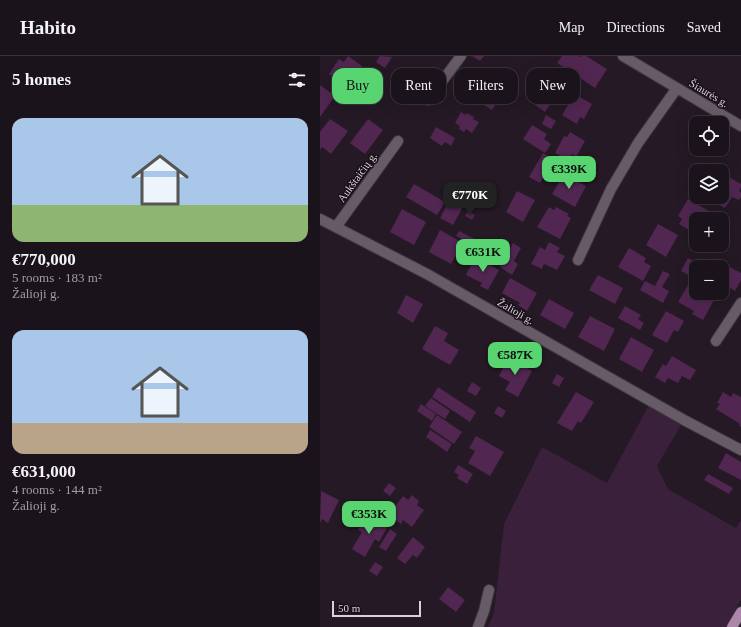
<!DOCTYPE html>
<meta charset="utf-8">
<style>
body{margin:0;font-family:"Times New Roman",serif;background:#282028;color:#f1f3f6;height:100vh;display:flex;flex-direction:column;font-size:15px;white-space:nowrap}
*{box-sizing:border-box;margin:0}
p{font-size:13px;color:#a09ea3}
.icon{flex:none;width:22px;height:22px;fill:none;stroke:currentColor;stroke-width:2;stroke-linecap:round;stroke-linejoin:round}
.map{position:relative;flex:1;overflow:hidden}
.panel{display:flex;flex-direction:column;background:#1b131b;width:320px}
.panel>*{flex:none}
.hud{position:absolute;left:12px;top:12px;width:349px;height:36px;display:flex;gap:8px}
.controls{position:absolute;left:369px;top:60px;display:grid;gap:8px}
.controls a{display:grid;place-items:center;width:40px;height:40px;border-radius:8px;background:#1b131b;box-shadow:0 4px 16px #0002,0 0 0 1px #39323a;font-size:20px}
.scale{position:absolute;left:12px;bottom:10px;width:89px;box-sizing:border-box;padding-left:4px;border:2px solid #d9d2d9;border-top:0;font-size:11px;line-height:14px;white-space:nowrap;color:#d9d2d9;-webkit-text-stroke:3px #1a101a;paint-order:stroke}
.price{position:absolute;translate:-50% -34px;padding:0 9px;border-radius:8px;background:#58d570;color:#111;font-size:13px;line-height:26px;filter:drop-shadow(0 1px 2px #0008)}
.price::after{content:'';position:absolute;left:50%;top:24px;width:12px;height:9px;margin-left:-6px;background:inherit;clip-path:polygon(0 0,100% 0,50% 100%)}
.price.active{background:#222;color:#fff}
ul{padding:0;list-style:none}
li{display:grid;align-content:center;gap:8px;height:212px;padding:0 12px}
li span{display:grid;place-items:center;height:124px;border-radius:12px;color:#555}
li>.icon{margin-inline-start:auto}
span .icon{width:72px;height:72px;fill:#fffc;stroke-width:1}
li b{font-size:17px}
h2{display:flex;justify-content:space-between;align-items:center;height:48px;padding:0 12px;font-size:17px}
.tag{padding:0 14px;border-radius:12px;background:#1b131b;box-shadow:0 4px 16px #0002,0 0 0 1px #39323a;font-size:14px;line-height:36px}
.tag.active{background:#58d570;color:#111}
header{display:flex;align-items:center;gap:24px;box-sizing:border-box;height:56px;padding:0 20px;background:#1b131b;border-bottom:1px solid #39323a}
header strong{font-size:19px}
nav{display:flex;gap:22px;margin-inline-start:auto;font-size:14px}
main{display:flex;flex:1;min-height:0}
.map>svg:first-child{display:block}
.green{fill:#3a203a}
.building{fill:#512651}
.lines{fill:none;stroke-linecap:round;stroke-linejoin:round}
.minor-casing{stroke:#3e363e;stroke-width:12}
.primary-casing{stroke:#3e363e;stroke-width:12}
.minor{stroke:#685b68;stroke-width:10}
.primary{stroke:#ac87ab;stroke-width:10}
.labels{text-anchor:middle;stroke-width:3;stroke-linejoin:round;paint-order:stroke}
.street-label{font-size:11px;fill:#d9d2d9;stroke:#1a101a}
</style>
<header>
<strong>Habito</strong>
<nav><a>Map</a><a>Directions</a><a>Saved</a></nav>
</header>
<main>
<section class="panel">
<h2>5 homes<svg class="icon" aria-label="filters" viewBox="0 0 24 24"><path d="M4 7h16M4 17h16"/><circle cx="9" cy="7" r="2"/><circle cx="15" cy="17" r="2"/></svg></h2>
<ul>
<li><span style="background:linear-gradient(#a9c7e8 70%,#8fb573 0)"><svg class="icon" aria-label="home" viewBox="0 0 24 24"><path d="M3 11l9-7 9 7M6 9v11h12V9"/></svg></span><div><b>€770,000</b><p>5 rooms · 183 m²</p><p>Žalioji g.</p></div></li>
<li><span style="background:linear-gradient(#a9c7e8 75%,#b9a48a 0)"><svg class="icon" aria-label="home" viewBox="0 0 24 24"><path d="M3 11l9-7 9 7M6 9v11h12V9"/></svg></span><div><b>€631,000</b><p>4 rooms · 144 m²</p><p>Žalioji g.</p></div></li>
</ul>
</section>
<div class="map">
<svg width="421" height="571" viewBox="0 0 421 571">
<rect width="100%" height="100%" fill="#241924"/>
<path class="green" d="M331,345l33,19 -27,46 11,23 68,39 5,-8v80l-16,27h-237l6,-14 10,-89 38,-77 65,36z"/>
<path class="building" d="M28,0l14,10 -15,21 -18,-13 10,-15 5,3z
M60,0l12,1 -7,11 -9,-6z
M152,0h12l-4,5z
M242,0h16l2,1 1,-1h5l21,13 -12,19 -38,-25z
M235,12l15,9 -2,4 -15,-9z
M142,13l8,6 -7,13 -9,-6z
M164,27l18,11 -10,16 -18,-11z
M0,29l15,11 -15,21z
M38,30l5,4 -7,11 -5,-4z
M224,34l11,7 -10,15 -10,-7z
M256,39l16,9 -8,15 -4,-2 -3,7 -15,-9 9,-15 1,1z
M141,56l5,3 1,-2 7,4 -1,2 6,3 -7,11 -6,-4 -2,3 -5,-3 1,-3 -5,-3z
M226,59l10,6 -5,8 -9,-5z
M10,63l18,12 -17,23 -9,-7 -2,3v-18z
M48,63l15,11 -18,24 -15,-11z
M212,69l15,9 -3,5 7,5 -6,9 -22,-14z
M116,71l19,11 -4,8 -6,-4 -3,4 -12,-8z
M250,76l15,9 -9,16 -4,-3 -3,7 -14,-8 9,-17 3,1z
M223,97l10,6 -13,24 -11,-6z
M402,117l19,11v3l-2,4 2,2v4l-2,3 -7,-3 -7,11 -9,-5 1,-4 -4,-2h9z
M244,118l22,12 -11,21 -23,-13z
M94,128l31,18 -8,13 -31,-18z
M197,135l18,9 -12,22 -17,-10z
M131,141l13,8 -11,20 -13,-7z
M368,143l21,12 -5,8h-8v15l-17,-10 3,-5 -4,-3z
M229,151l5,3 2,-3 13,7 -2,2 4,2 -11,21 -23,-12z
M82,153l24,13 -12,23 -24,-13z
M148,155l7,4 -3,5 -7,-4z
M338,168l20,11 -12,22 -20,-12z
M120,174l23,13 -12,21 -22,-12z
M139,175l18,9 -3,6 -18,-10z
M402,182l6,4 -6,10 -12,-7h12z
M229,186l11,6 -3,4 8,4 -8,14 -13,-6 -2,5 -11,-5 9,-17 5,3z
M193,187l8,5 -7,13 4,3 -6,11 -12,-8z
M309,192l17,10 -2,4 7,4 -8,15 -25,-14z
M155,201l24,13 -11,20 -8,-4 2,-3 -16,-8z
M368,202l15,9h-7v12l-15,-8z
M397,204l24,13v7l-6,11 -13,-8v-16h-9z
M343,215l7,3 -8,13 7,4 -6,12 -23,-13 5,-9 10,5z
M278,219l25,13 -8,16 -26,-14z
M190,222l27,15 -10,18 -9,-6 2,-2 -18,-10z
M368,229l8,4v4h7l11,7 -11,20 -11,-6 2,-3 -16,-9z
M86,239l17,9 -10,19 -16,-10z
M229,243l25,14 -9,16 -25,-14z
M305,250l16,9 -3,4 6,4 -4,7 -22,-12z
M346,255l18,10 -6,11 -4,-2 -7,13 -15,-8z
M270,260l25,13 -11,22 -26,-14z
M115,270l13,7 -4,8 15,9 -9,15 -28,-16z
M311,281l23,13 -12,22 -23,-13z
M190,299l12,7 -1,3 11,6 -14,26 -13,-7 5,-8 -11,-6z
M352,300l24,14 -6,10 -8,-4 -4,7 -10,-5 -3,5 -10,-6 8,-13 3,2z
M237,318l7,4 -5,9 -7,-4z
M152,326l9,6 -5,8 -9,-5z
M118,331l38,25 -6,10 -38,-25z
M256,336l18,10 -13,21 -3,-2 -6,10 -15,-8z
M403,336l8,5 2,-4 8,4v30l-2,-1 1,-2 -24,-15 4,-5 -3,-1z
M111,342l19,13 -5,8 -20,-13z
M101,348l15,10 -4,7 -15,-10z
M178,350l8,5 -4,7 -8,-5z
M117,359l25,17 -8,12 -25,-17z
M110,374l22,14 -5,8 -21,-15z
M156,380l28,16 -14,24 -22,-13 7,-12 -6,-3z
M406,397l15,9v18l-23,-12z
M138,409l15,9 -6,10 -10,-6 2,-3 -5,-3z
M388,418l25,14 -4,6 -25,-14z
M69,427l7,5 -6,8 -7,-5z
M1,435l18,9 -11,23 -6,-4 -2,4z
M92,439l7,6 -2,4 7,5 -12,17 -9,-7 -2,4 -12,-9 14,-19 5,4z
M47,459l20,13 -8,14 -4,-3 -10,18 -13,-8 10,-17 -4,-2z
M70,473l7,5 -11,17 -7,-4z
M93,481l12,10 -8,11 -4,-3 -8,9 -8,-6z
M55,506l8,5 -6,9 -8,-5z
M128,531l17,13 -9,12 -17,-13z"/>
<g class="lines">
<defs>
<path id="minor" d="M303,0l118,70
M108,44l33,-44
M0,163l107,55 257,146 57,30
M16,171l62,-86
M258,204l33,-71 27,-46 39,-55
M396,285l25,-38
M158,571l6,-16 5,-21"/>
<path id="primary" d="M412,571l9,-15"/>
</defs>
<use href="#minor" class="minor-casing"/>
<use href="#primary" class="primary-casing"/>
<use href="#minor" class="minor"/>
<use href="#primary" class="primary"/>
</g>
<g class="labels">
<g class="street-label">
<text transform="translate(389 37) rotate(31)" y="4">Šiaurės g.</text>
<text transform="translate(37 121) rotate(-54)" y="4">Aukštaičių g.</text>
<text transform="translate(196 255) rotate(30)" y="4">Žalioji g.</text>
</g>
</g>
</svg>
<div class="controls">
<a><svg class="icon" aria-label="locate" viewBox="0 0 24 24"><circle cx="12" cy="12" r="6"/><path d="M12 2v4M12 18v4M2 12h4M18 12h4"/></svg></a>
<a><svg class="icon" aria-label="layers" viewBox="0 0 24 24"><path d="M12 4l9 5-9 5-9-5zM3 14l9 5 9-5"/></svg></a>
<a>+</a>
<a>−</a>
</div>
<div class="scale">50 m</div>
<b class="price" style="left:249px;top:134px">€339K</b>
<b class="price active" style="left:150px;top:160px">€770K</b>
<b class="price" style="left:163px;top:217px">€631K</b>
<b class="price" style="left:195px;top:320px">€587K</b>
<b class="price" style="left:49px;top:479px">€353K</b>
<div class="hud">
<a class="tag active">Buy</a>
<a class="tag">Rent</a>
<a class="tag">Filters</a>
<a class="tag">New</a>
</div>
</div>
</main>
